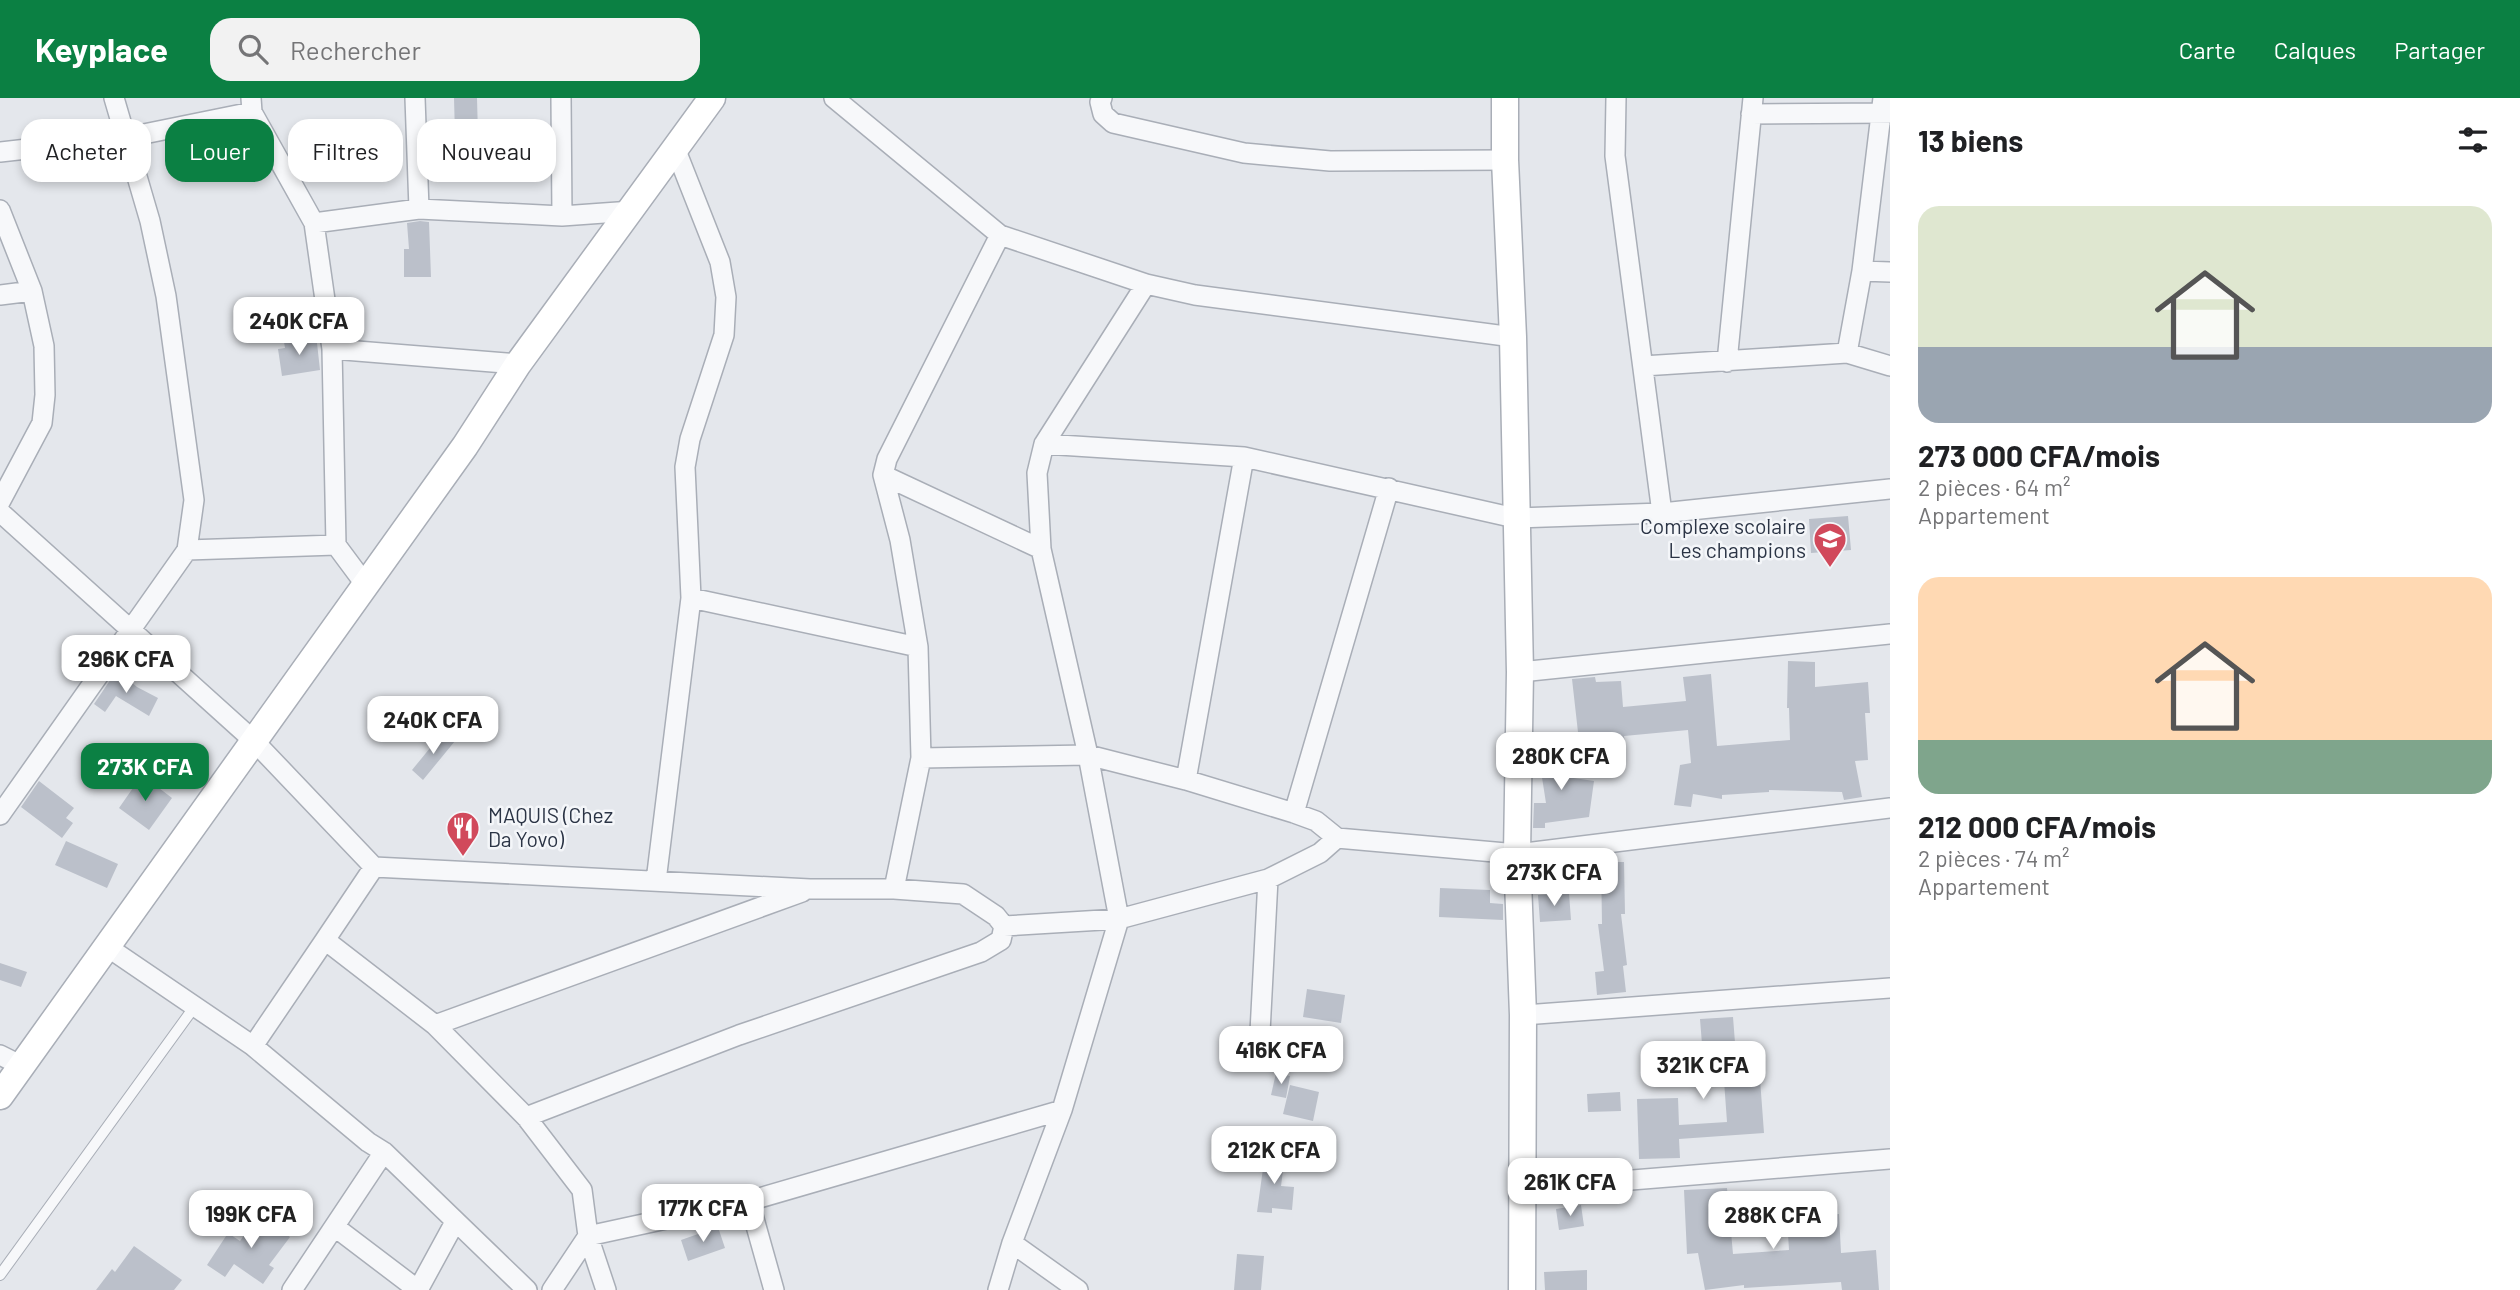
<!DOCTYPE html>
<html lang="fr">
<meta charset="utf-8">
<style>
body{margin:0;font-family:Barlow,sans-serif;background:#f2f2f2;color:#202124;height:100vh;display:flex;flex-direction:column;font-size:26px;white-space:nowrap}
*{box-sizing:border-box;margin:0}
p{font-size:23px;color:#757577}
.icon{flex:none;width:38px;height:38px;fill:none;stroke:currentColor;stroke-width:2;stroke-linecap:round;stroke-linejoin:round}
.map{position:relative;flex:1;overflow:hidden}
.side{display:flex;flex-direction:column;background:#fff;width:630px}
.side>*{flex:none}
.hud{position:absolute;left:21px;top:21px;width:665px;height:63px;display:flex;gap:14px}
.price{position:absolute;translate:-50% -60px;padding:0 16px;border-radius:14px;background:#fff;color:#222;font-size:23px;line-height:46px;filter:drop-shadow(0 2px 4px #0008)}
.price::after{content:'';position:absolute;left:50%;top:42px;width:21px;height:16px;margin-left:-10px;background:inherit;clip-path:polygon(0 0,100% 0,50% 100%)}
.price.on{background:#0b8043;color:#fff}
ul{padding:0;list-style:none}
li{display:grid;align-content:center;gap:14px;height:371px;padding:0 28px}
li span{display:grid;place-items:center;height:217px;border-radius:21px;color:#555}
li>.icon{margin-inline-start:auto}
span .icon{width:126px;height:126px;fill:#fffc;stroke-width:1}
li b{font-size:30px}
h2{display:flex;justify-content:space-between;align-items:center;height:84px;padding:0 28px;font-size:30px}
.chip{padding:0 24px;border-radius:21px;background:#fff;box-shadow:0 4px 10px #0003;font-size:24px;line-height:63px}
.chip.on{background:#0b8043;color:#fff}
header{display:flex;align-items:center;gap:42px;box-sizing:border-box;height:98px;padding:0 35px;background:#0b8043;color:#fff}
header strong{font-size:33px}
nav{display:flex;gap:38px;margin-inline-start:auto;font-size:24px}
.search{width:490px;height:63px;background:#f2f2f2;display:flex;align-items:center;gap:18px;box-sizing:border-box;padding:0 24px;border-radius:21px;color:#757577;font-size:26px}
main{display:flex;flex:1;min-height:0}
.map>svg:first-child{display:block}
.building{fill:#bbc0ca}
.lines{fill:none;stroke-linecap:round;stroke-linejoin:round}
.service-casing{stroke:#a9aeb7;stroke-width:12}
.minor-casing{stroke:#a9aeb7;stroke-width:22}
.secondary-casing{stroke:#a9aeb7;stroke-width:29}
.service{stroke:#f7f8fa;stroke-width:10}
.minor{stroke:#f7f8fa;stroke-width:19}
.secondary{stroke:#fff;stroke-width:26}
.labels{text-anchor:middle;stroke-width:5;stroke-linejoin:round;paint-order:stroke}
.poi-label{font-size:21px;fill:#2b3445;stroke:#f4f6f9;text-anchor:end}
</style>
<header>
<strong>Keyplace</strong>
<div class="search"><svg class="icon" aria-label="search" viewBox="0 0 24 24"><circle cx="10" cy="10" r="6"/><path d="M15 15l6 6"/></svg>Rechercher</div>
<nav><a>Carte</a><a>Calques</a><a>Partager</a></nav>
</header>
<main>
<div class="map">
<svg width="1890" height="1192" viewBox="0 0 1890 1192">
<rect width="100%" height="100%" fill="#e4e7ec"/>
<path class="building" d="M454,0h23l1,37h-23z
M420,123l9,1 2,55h-27v-28h5l-2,-26z
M314,240l1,5h2l3,27 -38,6 -4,-27 7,-1 -1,-6z
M1848,418l3,34 -40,3 -2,-34z
M1788,563l27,1v25l53,-5 2,31h-5l3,47 -13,1 7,36 -18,3 -2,-8 -73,-2v2l-47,3v4l-29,-5 -2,13 -17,-2 6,-40 11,-2 -3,-33 -64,6 1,8 -45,6 -8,-71 23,-2 1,5 25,-1 2,26 63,-6 -3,-24 28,-3 6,72 73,-6 -1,-32h-2z
M117,572l20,17 21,11 -9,18 -33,-20 -11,16 -11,-8z
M444,633l11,10 -32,39 -11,-10z
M1565,653l2,26 27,4 -5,36 -44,6v5h-12l1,-25h12l-5,-32h-4l-1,-17z
M142,677l30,23 -23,32 -30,-22z
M39,683l35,27 -8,10 7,5 -11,15 -41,-31z
M66,743l52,23 -11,24 -52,-23z
M1601,764h23l1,52h-4l6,51 -4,1 3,26 -29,3 -2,-23 9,-1 -6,-47h4z
M1440,790l50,2v13l13,1v16l-64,-3z
M1569,795l2,27 -31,2 -2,-27z
M0,865l27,9 -6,15 -21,-7z
M1307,891l38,6 -4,28 -38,-6z
M1733,919l5,64 22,-2 4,54 -85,6 1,19 -41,1 -2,-60 41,-1 1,27 48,-3 -4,-55 -19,2 -4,-50z
M1276,975l14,3 -4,22 -15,-3z
M1290,987l29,7 -6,29 -30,-7z
M1620,994l1,19 -33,1 -1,-18z
M1265,1056l20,2 -4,30 13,1 -2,23 -20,-2v5l-15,-1z
M1727,1090l6,66 56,-4 -2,-32 52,-4 2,39 35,-3 3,40h-37l-1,-8 -97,6v-3l-39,5 -7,-37 -11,1 -3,-64z
M1581,1107l3,21 -25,4 -3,-21z
M259,1116l31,23 -21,28 5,3 -11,16 -29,-20 -9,13 -18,-12 21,-32 12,8z
M718,1129l7,21 -37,13 -7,-21z
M134,1148l48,34 -8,10h-78l16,-21 3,3z
M1237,1156l27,2 -3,34h-27z
M1587,1172v20h-42l-1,-18z"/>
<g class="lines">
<defs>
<path id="service" d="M0,1177l195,-269"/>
<path id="minor" d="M251,0l1,14 62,111 18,126 4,196 29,39
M415,0l4,111
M561,0l1,118
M834,0l166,137 146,49 49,11 318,42
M1102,0l-2,4 3,12 10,9 131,30 86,8 175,-1
M1616,0l-1,58 47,357
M1751,16l139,-1
M0,54l124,-14 128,-26
M0,112l32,81 12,55 1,49 -3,28 -42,79
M314,125l105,-14 143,7 70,-5
M1862,173l28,1
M0,197l32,-4
M332,251l186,15
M1847,255l15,-82 21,-173
M1727,264l26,-264
M1643,268l204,-13 43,13
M1044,346l200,13 271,61 147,-5 228,-24
M883,377l158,74
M0,414l254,229 120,126 436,22h84l69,5 33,22 8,10 -3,14 -20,12 -242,83 -213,82
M187,452l149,-5
M691,500l227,49
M1520,574l370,-38
M921,660l167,-3 98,25 108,33 22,8 21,17
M1186,682l58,-323
M1294,715l95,-325
M0,717l187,-265 7,-50 -28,-204 -16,-75 -36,-123
M374,769l-49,73 110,85 91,92 56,73 6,46 18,54
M656,783l35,-283 -6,-131 5,-28 34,-104 2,-38 -6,-35 -45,-114
M894,791l27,-131 -3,-111 -18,-107 -17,-65 4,-16 113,-224
M1004,828l115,-7 149,-40 52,-26 17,-15 180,16 373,-46
M106,848l147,100 115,96 16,10 143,138
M1523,917l367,-27
M435,927l367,-133
M1260,934l8,-153
M253,948l72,-106
M0,957l22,11
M1522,1091l368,-30
M749,1103l25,89
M335,1129l83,63
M1012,1145l66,47
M292,1192l92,-138
M418,1192l37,-68
M552,1192l36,-54 161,-35 313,-91
M998,1192l14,-47 50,-133 57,-191 -31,-164 -47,-206 -4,-76 7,-29 102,-160"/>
<path id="secondary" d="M1505,0v62l8,177 7,335 -3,182 6,161 -1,275
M0,998l465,-650 53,-82 194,-266"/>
</defs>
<use href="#service" class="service-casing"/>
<use href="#minor" class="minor-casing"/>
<use href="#secondary" class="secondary-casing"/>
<use href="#service" class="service"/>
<use href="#minor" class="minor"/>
<use href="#secondary" class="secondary"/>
</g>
<defs>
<symbol id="school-pin" viewBox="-11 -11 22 30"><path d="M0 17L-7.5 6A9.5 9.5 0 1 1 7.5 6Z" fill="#d1495b" stroke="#f4f6f9"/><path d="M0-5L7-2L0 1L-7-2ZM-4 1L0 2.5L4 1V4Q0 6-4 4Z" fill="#fff"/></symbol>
<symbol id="restaurant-pin" viewBox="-11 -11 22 30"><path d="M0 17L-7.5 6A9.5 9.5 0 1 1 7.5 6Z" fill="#d1495b" stroke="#f4f6f9"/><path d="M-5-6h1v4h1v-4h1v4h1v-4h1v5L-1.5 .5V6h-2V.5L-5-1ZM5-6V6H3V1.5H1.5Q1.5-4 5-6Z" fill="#fff"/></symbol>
</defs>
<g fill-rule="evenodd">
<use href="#school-pin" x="1811" y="422" width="38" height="52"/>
<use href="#restaurant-pin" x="444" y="711" width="38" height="52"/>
</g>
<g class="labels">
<g class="poi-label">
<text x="1806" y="436">Complexe scolaire<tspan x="1806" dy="24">Les champions</tspan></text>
<text x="488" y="725" text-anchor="start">MAQUIS (Chez<tspan x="488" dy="24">Da Yovo)</tspan></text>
</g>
</g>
</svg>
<b class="price" style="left:299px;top:259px">240K CFA</b>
<b class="price" style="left:126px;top:597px">296K CFA</b>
<b class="price" style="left:433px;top:658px">240K CFA</b>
<b class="price" style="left:1561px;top:694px">280K CFA</b>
<b class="price on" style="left:145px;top:705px">273K CFA</b>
<b class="price" style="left:1554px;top:810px">273K CFA</b>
<b class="price" style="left:1281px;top:988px">416K CFA</b>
<b class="price" style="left:1703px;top:1003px">321K CFA</b>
<b class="price" style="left:1274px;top:1088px">212K CFA</b>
<b class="price" style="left:1570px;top:1120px">261K CFA</b>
<b class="price" style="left:703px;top:1146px">177K CFA</b>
<b class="price" style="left:251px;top:1152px">199K CFA</b>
<b class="price" style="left:1773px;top:1153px">288K CFA</b>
<div class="hud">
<a class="chip">Acheter</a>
<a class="chip on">Louer</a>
<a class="chip">Filtres</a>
<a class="chip">Nouveau</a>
</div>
</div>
<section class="side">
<h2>13 biens<svg class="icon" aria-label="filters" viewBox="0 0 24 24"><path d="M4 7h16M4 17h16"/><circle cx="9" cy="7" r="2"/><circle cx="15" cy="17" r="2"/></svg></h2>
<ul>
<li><span style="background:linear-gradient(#dfe7d0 65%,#9aa5b1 0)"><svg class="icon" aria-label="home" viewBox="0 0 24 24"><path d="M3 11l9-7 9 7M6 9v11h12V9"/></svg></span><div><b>273 000 CFA/mois</b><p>2 pièces · 64 m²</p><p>Appartement</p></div></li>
<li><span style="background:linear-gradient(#ffd9b3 75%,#7fa58c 0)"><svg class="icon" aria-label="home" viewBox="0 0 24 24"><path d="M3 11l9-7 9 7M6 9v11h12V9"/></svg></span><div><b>212 000 CFA/mois</b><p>2 pièces · 74 m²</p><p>Appartement</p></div></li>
</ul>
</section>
</main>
